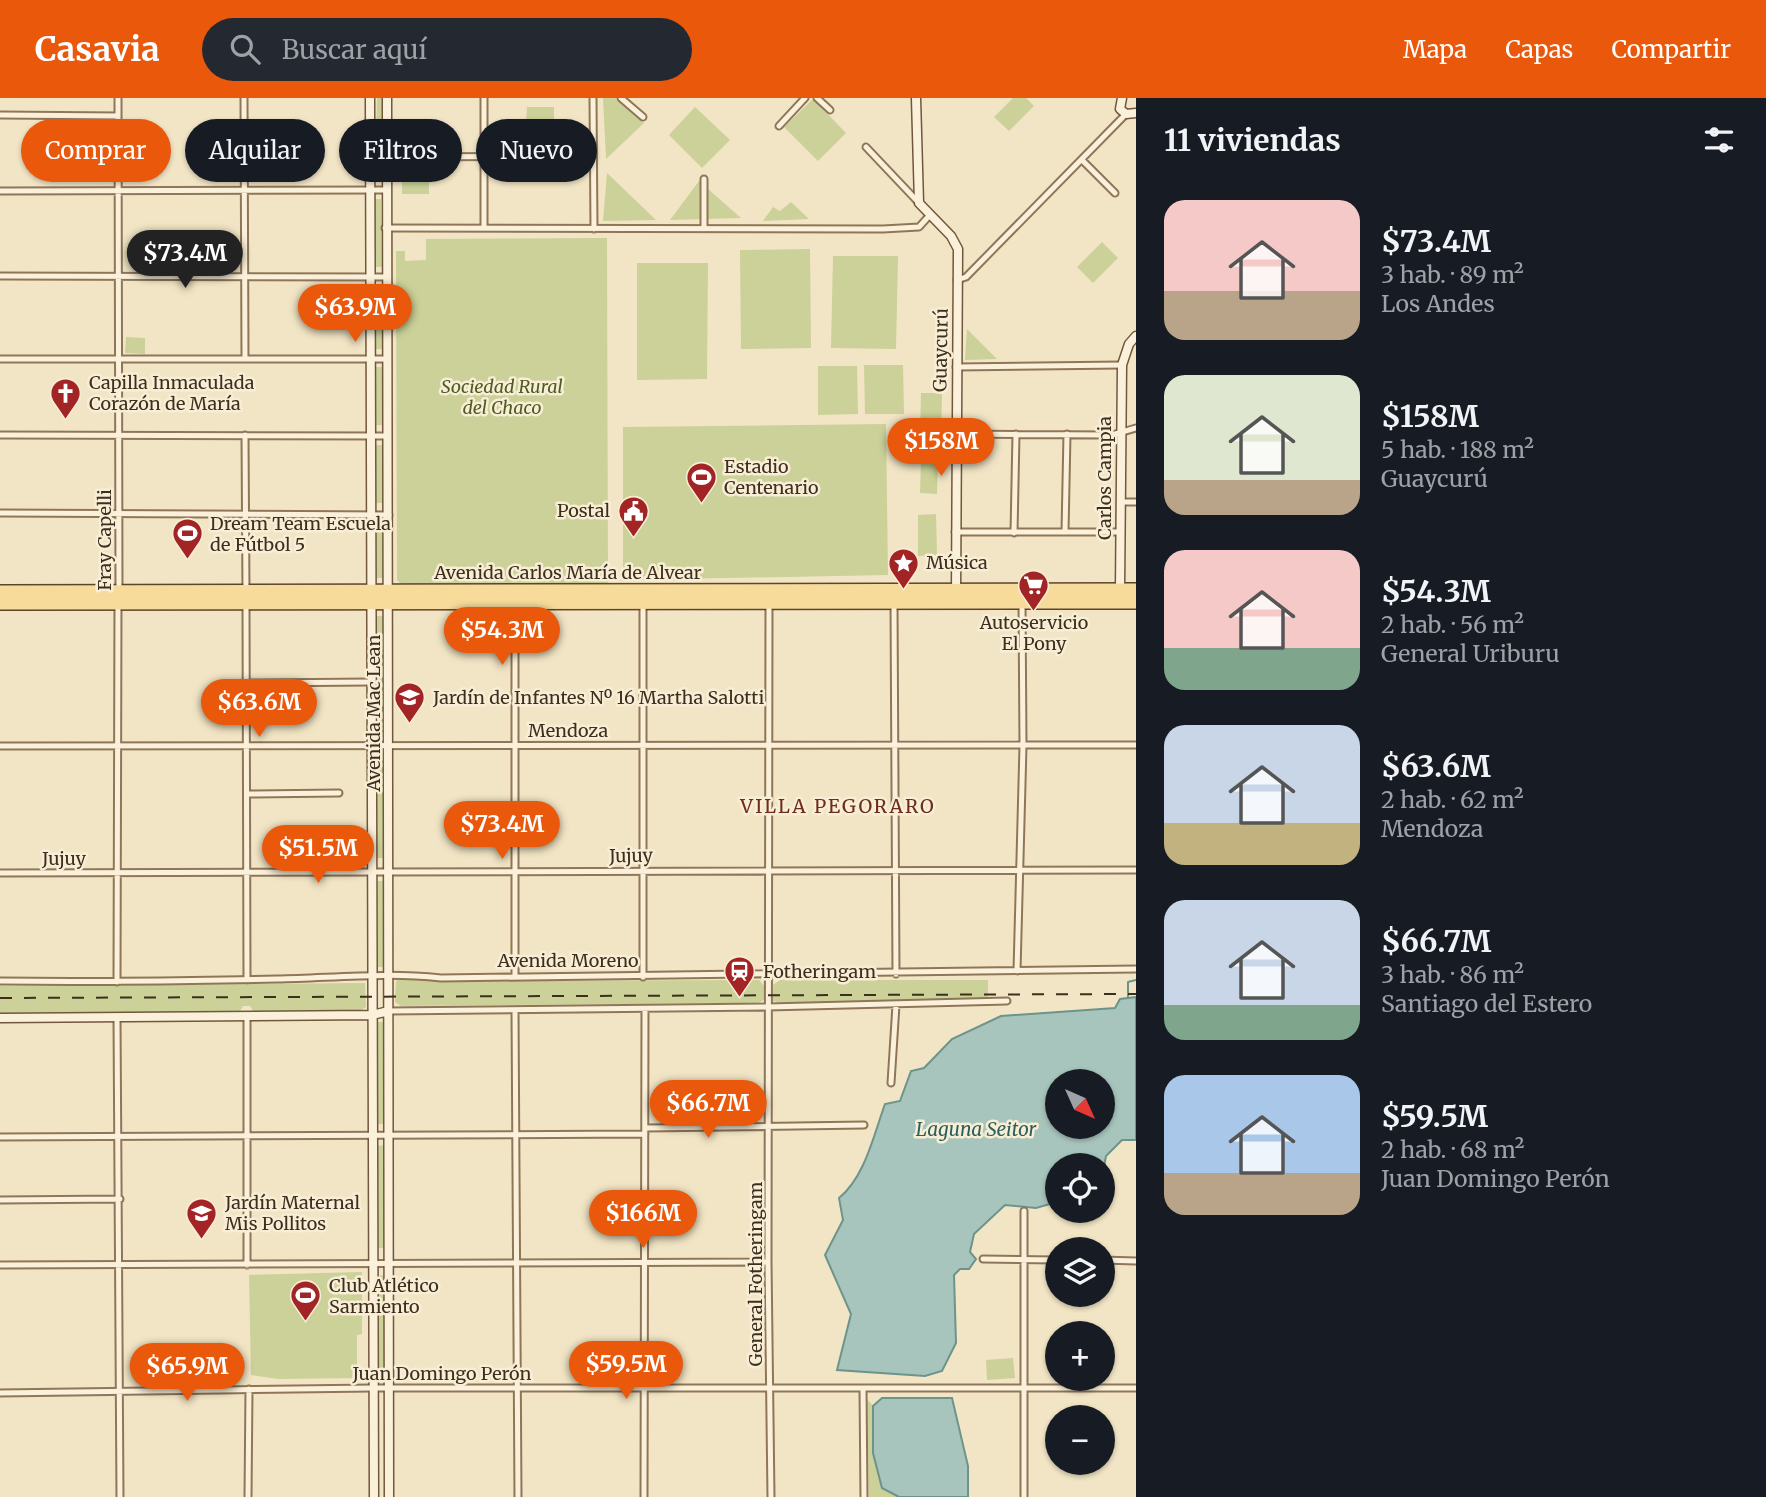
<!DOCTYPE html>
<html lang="es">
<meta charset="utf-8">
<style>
body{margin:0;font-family:Merriweather,serif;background:#242831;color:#f1f3f6;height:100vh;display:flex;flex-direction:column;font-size:26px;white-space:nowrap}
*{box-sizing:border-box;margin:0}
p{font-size:23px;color:#9ea1a6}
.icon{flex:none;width:38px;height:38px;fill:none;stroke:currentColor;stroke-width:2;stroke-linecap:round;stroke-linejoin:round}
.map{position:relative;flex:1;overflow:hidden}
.drawer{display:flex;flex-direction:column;background:#171b24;width:630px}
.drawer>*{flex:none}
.banner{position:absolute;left:21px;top:21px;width:665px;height:63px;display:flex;gap:14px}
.needle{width:46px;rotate:135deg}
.fabs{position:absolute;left:1045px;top:971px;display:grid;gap:14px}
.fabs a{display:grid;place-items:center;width:70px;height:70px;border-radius:50%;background:#171b24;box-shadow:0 2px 5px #0004;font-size:35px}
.price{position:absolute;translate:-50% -60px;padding:0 16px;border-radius:24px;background:#ea580c;color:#fff;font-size:23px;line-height:46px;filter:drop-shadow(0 2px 4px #0008)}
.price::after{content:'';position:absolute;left:50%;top:42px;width:21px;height:16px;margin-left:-10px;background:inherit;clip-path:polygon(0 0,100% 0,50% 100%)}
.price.selected{background:#222;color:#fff}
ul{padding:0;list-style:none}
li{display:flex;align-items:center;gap:21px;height:175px;padding:0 28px}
li span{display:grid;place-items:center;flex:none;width:196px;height:140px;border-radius:21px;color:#555}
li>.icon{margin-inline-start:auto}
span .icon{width:84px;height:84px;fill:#fffc;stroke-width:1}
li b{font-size:30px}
h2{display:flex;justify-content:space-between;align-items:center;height:84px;padding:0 28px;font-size:30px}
.pill{padding:0 24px;border-radius:32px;background:#171b24;box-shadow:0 2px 5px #0004;font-size:24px;line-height:63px}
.pill.selected{background:#ea580c;color:#fff}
header{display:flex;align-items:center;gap:42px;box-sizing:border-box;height:98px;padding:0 35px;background:#ea580c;color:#fff}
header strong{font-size:33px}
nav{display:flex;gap:38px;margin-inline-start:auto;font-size:24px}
.search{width:490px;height:63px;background:#242831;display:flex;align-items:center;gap:18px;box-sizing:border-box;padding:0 24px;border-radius:38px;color:#9ea1a6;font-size:26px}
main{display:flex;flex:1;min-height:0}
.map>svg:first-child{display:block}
.green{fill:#cbd198}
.water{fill:#a7c5bc;stroke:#6d948b;stroke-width:2;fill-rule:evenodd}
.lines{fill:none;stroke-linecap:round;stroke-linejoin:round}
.stream{stroke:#6d948b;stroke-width:2}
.street-casing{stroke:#8f7659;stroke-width:9}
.secondary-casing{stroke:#71573c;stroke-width:11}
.primary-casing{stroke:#5d442d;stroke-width:12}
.street{stroke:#fbf1da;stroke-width:5}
.secondary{stroke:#fbf1da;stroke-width:8}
.primary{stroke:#f7db9b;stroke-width:9}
.rail{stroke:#3e2e1e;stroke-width:2;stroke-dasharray:12 12;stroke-linecap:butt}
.labels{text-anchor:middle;stroke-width:5;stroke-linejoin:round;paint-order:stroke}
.street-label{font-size:18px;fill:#3e2e1e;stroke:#f8eed6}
.poi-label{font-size:18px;fill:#3e2e1e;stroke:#f8eed6;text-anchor:start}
.park-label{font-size:18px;font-style:italic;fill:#4e5c23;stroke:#f8eed6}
.neighbourhood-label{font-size:19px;letter-spacing:2px;fill:#6e2c1a;stroke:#f8eed6}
.water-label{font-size:19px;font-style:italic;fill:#2c5f5c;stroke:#f8eed6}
</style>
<header>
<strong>Casavia</strong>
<div class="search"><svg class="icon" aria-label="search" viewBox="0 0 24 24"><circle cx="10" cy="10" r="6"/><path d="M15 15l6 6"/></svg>Buscar aquí</div>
<nav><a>Mapa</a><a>Capas</a><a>Compartir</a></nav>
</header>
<main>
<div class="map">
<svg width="1136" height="1399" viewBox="0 0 1136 1399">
<rect width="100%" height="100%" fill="#f2e5c5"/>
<path class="green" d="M377,0h6l-2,80h-6z
M603,0h12l29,25 -38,36z
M1013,0h13l8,8 -25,25 -15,-14z
M813,1l33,34 -28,28 -34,-34z
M527,9h27v14h-28z
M695,9l35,33 -28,28 -33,-33z
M402,70h27v26h-27z
M607,75l49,47 -53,1z
M699,83l42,37 -71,2z
M374,101h7l1,68h-7z
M791,104l18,17 -46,2 10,-14 7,4z
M607,140l1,345 -207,1 -4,-4 -1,-329h9v10l21,-1v-21z
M1102,144l16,16 -25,25 -16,-16z
M810,151l1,99 -70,1 -1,-99z
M833,158h65l-2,93 -65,-1z
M637,165h71l-1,116 -70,1z
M375,187h7v64h-7z
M967,231l30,30 -32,1z
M126,239l19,1v16l-20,-1z
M864,267h39l1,49h-39z
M818,268h39l1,48 -40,1z
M375,269h7v58h-7z
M921,295h21l-1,41 -21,-1z
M886,326l2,151 -265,5v-153z
M919,338h22v18l-22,1z
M375,347h8v58h-8z
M921,362l17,1 -1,33 -17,-1z
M936,416l1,41 -19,1v-41z
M375,422h8v58h-8z
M376,518h9l-2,119 -7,-4z
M375,658h9v102h-9z
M376,783h9l-1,86h-8z
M403,879l28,4 328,-1 5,6 1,12 -5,5 -359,3 -6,-4 1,-21z
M780,882h208v18l-206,5 -9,-2v-16z
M365,885l1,24 -6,4h-107l-3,-5h-7l-5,9 -238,-2v-27z
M376,924h8l1,102h-7z
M386,1047l1,103h-9l-1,-102z
M362,1174v62l-5,1v43l-79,1 -27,-4 -2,-100z
M386,1177v103h-9v-102z
M1013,1260l2,20 -28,2 -1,-20z
M867,1301l6,7v47l9,35 17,9h-30z"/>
<path class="water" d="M1136,899v143h-14l-16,16 -3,16 -1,-6h-45v36l-21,6 -31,-3 -31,29 -4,18 6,7 -7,10h-9l-6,6 2,68 -14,28 -17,5 -88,-6 14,-56 -26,-59 18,-35 -4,-22c26,-21 35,-64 46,-94l15,-3 11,-30 13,-3 28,-29 49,-23 114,-8 5,-9zM1057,984h45v45h-45z
M882,1300h70l16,68v31h-69l-17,-9 -9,-35v-47z"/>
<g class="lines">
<path class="stream" d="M1128,900v-16l8,-2"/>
<defs>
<path id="street" d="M118,0l1,492
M244,0l1,260
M484,0v129
M593,0l1,131
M621,0l22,19
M817,0l13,12
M0,17l118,1
M779,28l26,-28
M866,49l53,56
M385,59l208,-1
M1082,62l33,33
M0,93l385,-1
M385,130l498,1 36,-2 10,-11
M704,130v-49
M0,178l385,1
M957,182l9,-3 160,-163
M0,261h386
M956,269l166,-2
M955,336l157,1 24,-7
M0,337l386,1
M245,337l1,157
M1122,404h14
M0,415l389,2
M955,434h166
M1065,434l2,-98
M1014,435l2,-99
M769,504l-1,660 3,235
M894,505l2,371
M643,506v373
M246,507l1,375
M247,585l124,-1
M0,648l1136,-1
M247,696l92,-1
M0,775l1136,-3
M1017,873l6,-225 -1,-144
M515,879v-374
M0,883c92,1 184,0 277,-2 55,-1 109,-7 164,-1l695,-9
M117,884l1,-379
M515,912l3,487
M389,913l379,-4 239,-6
M247,919v248
M117,920l3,479
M891,985l5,-78
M646,1030l218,-3
M0,1039l645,-3
M0,1102l120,-1
M983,1161l74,1
M1102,1162l34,1
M0,1167l768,-3
M863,1290l1,109
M0,1295l373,-5h763
M248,1399l1,-108
M644,1399l1,-488
M1024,1399v-286"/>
<path id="secondary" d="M370,0l4,1399
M387,0l2,1399
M916,0l3,105 32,33 7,13 -2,346
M1122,0l-2,11 6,5 10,-1
M1120,493l2,-226 7,-21 7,-8
M0,920l372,-3 17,-4"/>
<path id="primary" d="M0,492l1136,-2
M0,501l1136,-3
M0,507l1136,-1"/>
</defs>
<use href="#street" class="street-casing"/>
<use href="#secondary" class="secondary-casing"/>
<use href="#primary" class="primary-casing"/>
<use href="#street" class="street"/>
<use href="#secondary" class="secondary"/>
<use href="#primary" class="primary"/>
<path class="rail" d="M0,900l1136,-4"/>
</g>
<defs>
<symbol id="church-pin" viewBox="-11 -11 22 30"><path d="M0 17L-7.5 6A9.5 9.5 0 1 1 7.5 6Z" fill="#a32424" stroke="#f8eed6"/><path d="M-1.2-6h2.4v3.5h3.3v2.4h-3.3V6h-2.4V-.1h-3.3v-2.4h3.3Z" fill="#fff"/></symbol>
<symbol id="stadium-pin" viewBox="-11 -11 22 30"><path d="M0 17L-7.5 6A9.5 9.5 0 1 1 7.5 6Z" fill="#a32424" stroke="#f8eed6"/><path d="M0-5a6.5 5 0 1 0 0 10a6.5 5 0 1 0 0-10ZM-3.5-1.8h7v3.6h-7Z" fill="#fff"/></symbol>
<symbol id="civic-pin" viewBox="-11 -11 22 30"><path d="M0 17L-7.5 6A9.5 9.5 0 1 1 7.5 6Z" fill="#a32424" stroke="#f8eed6"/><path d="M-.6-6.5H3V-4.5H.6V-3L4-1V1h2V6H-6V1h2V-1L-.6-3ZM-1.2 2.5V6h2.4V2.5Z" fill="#fff"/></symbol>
<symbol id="sight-pin" viewBox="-11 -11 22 30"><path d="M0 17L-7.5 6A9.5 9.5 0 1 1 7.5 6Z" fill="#a32424" stroke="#f8eed6"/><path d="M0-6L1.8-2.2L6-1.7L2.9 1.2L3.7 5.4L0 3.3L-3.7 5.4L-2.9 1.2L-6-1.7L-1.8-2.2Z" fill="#fff"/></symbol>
<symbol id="supermarket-pin" viewBox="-11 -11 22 30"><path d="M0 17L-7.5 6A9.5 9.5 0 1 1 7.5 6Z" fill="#a32424" stroke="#f8eed6"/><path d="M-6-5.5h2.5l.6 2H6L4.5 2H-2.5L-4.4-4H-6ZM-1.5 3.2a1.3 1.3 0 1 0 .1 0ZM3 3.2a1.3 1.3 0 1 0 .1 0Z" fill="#fff"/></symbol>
<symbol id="school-pin" viewBox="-11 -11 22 30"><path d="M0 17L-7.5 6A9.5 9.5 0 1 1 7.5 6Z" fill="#a32424" stroke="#f8eed6"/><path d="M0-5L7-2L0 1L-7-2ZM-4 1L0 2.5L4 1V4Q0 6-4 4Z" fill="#fff"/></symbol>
<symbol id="station-pin" viewBox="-11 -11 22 30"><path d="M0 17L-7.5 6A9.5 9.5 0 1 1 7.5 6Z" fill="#a32424" stroke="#f8eed6"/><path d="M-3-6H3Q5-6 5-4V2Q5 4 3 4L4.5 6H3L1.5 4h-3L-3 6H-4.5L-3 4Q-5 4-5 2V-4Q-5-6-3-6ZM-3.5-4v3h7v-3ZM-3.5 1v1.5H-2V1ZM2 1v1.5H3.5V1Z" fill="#fff"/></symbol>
</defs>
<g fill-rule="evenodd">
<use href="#church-pin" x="48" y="278" width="35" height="47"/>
<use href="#stadium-pin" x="684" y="362" width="35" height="47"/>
<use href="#civic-pin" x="616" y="396" width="35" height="47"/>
<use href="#stadium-pin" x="170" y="418" width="35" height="47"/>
<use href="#sight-pin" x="886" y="448" width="35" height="47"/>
<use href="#supermarket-pin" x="1016" y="470" width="35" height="47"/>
<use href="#school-pin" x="392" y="582" width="35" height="47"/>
<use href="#station-pin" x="722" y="856" width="35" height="47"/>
<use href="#school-pin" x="184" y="1098" width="35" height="47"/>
<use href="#stadium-pin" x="288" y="1180" width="35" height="47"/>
</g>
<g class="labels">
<g class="street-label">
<text transform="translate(941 252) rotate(-89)" y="6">Guaycurú</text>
<text transform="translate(1105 380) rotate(-90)" y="6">Carlos Campia</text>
<text transform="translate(105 442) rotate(-90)" y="6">Fray Capelli</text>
<text x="568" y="481">Avenida Carlos María de Alvear</text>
<text transform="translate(374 615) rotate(-90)" y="6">Avenida Mac Lean</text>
<text x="568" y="639">Mendoza</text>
<text transform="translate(631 758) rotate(-1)" y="6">Jujuy</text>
<text x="64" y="767">Jujuy</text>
<text x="568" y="869">Avenida Moreno</text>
<text transform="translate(756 1176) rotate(-90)" y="6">General Fotheringam</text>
<text x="442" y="1282">Juan Domingo Perón</text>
</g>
<g class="poi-label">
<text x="89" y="291">Capilla Inmaculada<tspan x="89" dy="21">Corazón de María</tspan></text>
<text x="724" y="375">Estadio<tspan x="724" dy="21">Centenario</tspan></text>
<text x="610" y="419" text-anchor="end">Postal</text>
<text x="210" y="432">Dream Team Escuela<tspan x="210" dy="21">de Fútbol 5</tspan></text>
<text x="926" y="471">Música</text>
<text x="1034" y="531" text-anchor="middle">Autoservicio<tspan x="1034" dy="21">El Pony</tspan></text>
<text x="433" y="606">Jardín de Infantes Nº 16 Martha Salotti</text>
<text x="763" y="880">Fotheringam</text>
<text x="225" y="1111">Jardín Maternal<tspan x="225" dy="21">Mis Pollitos</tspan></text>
<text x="329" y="1194">Club Atlético<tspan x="329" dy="21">Sarmiento</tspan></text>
</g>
<g class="park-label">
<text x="502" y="295">Sociedad Rural<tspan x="502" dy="21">del Chaco</tspan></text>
</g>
<g class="neighbourhood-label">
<text x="838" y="715">VILLA PEGORARO</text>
</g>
<g class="water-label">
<text x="976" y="1038">Laguna Seitor</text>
</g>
</g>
</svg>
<div class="fabs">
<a><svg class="needle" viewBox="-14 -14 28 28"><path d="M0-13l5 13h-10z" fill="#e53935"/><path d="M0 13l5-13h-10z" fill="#9ea1a6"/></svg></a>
<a><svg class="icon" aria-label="locate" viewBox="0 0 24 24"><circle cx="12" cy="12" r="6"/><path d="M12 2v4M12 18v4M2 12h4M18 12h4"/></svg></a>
<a><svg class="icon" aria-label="layers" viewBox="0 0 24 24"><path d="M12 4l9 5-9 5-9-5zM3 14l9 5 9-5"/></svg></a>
<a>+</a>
<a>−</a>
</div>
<b class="price selected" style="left:185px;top:192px">$73.4M</b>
<b class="price" style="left:355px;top:246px">$63.9M</b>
<b class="price" style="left:941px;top:380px">$158M</b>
<b class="price" style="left:502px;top:569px">$54.3M</b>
<b class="price" style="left:259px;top:641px">$63.6M</b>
<b class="price" style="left:502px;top:763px">$73.4M</b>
<b class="price" style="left:318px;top:787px">$51.5M</b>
<b class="price" style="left:708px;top:1042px">$66.7M</b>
<b class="price" style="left:643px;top:1152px">$166M</b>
<b class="price" style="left:626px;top:1303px">$59.5M</b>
<b class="price" style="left:187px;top:1305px">$65.9M</b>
<div class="banner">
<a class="pill selected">Comprar</a>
<a class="pill">Alquilar</a>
<a class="pill">Filtros</a>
<a class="pill">Nuevo</a>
</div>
</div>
<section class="drawer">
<h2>11 viviendas<svg class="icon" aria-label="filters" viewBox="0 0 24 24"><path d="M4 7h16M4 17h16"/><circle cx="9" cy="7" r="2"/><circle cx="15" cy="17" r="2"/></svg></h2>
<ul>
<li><span style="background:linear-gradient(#f6c9c9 65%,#b9a48a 0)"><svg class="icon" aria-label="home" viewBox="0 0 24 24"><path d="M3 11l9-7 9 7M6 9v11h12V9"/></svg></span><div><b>$73.4M</b><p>3 hab. · 89 m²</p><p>Los Andes</p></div></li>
<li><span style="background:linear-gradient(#dfe7d0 75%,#b9a48a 0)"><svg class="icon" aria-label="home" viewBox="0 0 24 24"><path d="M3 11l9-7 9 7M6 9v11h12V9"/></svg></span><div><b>$158M</b><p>5 hab. · 188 m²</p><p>Guaycurú</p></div></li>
<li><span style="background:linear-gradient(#f6c9c9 70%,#7fa58c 0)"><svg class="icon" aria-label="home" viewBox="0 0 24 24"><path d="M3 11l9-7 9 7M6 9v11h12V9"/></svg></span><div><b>$54.3M</b><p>2 hab. · 56 m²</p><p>General Uriburu</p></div></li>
<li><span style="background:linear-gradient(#c9d6e8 70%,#c2b280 0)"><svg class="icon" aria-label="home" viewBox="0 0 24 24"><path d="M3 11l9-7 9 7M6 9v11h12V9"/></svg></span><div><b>$63.6M</b><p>2 hab. · 62 m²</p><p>Mendoza</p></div></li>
<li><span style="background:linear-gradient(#c9d6e8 75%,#7fa58c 0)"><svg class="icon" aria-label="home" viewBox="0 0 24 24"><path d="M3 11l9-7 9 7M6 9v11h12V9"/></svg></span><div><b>$66.7M</b><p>3 hab. · 86 m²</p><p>Santiago del Estero</p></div></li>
<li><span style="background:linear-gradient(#a9c7e8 70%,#b9a48a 0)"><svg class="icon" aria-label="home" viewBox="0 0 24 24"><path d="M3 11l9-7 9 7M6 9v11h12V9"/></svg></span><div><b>$59.5M</b><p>2 hab. · 68 m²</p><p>Juan Domingo Perón</p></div></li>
</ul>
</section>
</main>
